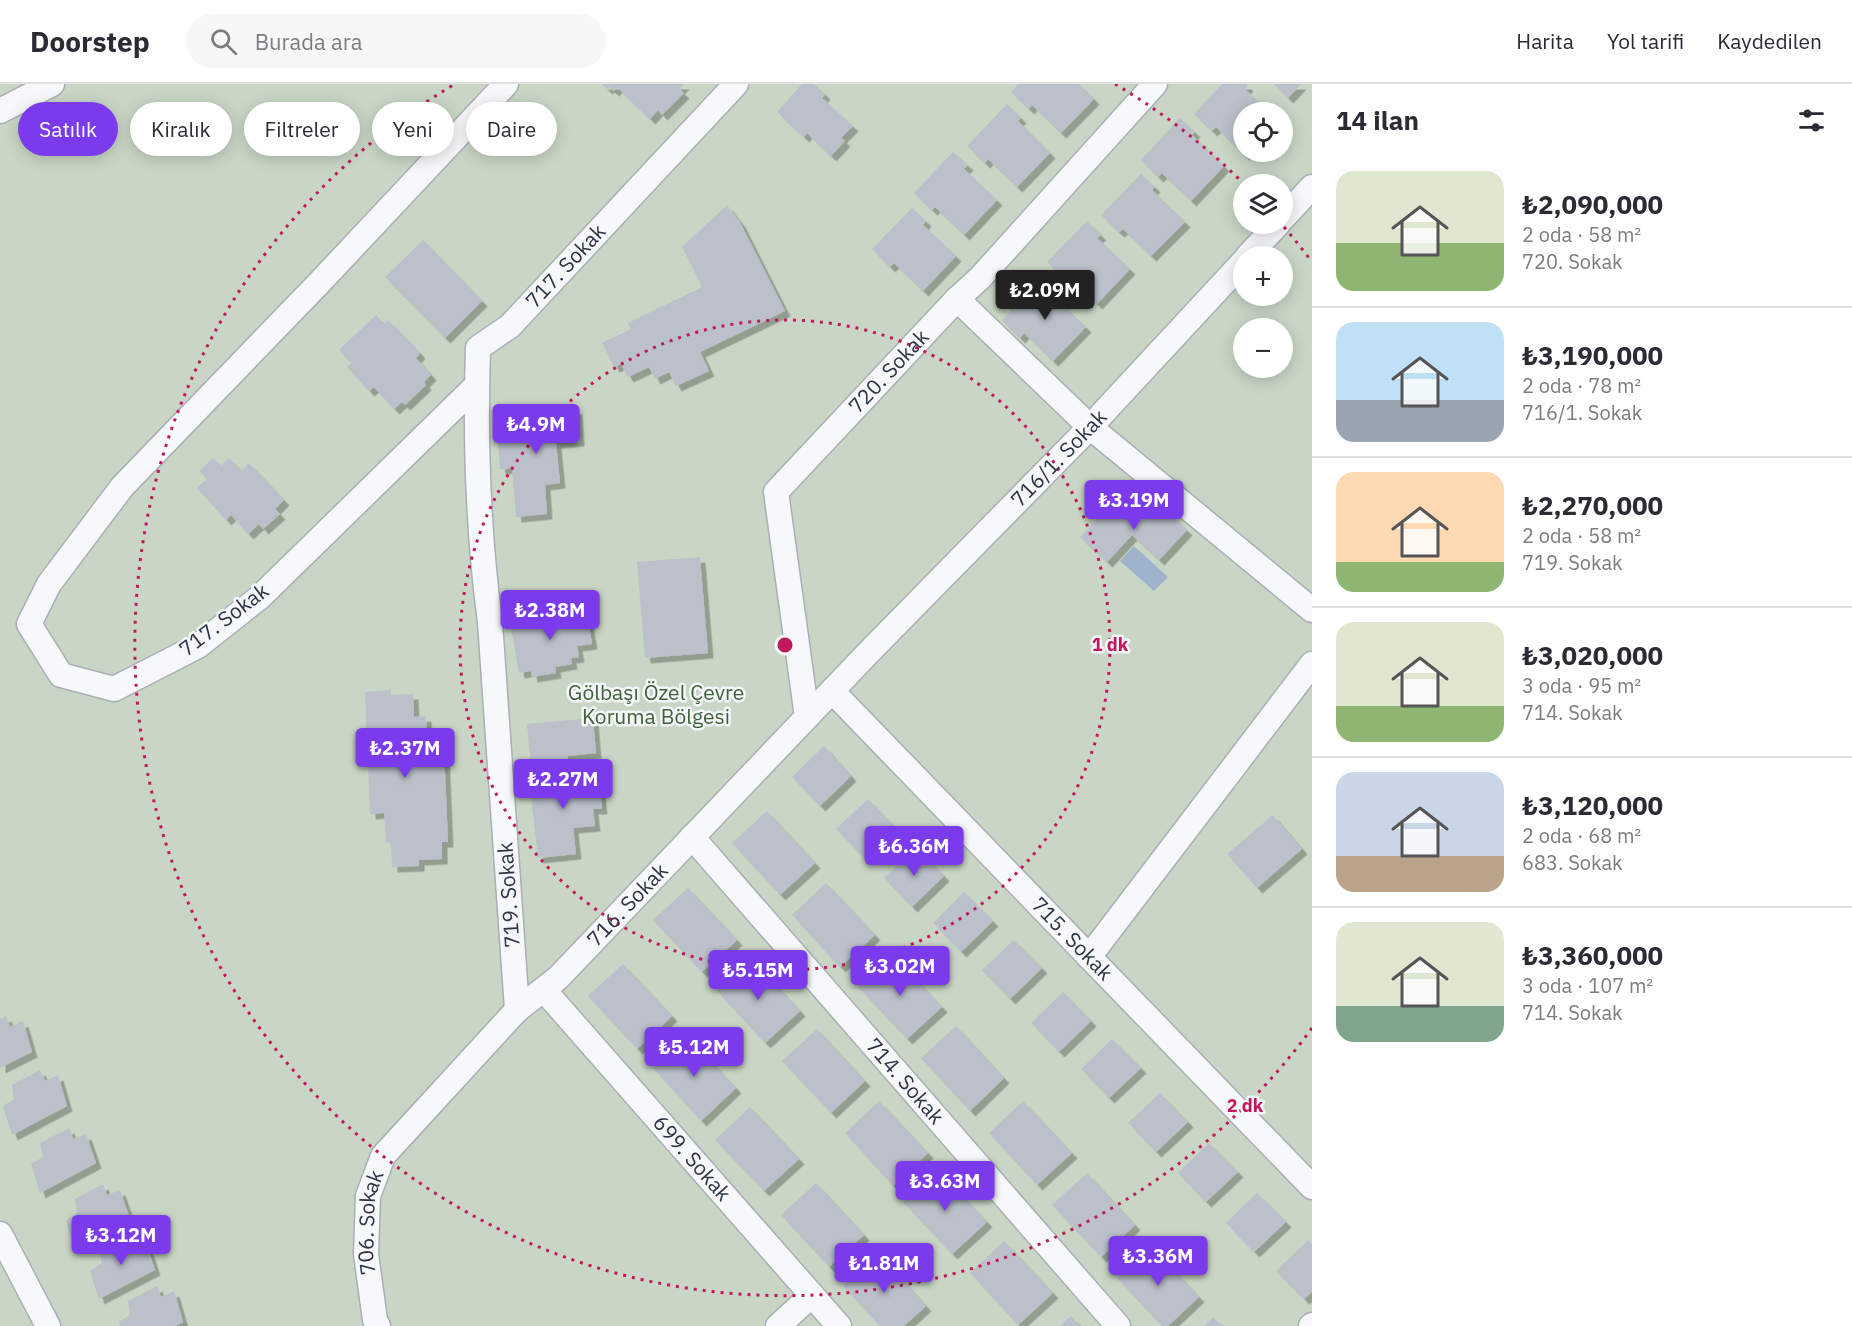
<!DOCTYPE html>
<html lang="tr">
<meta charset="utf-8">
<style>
body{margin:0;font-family:"IBM Plex Sans",sans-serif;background:#f7f7f7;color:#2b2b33;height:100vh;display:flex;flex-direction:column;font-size:22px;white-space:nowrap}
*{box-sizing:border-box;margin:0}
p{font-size:20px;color:#7c7c81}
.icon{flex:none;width:33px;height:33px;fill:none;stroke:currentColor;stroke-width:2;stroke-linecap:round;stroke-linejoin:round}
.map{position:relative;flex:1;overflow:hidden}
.panel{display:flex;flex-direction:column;background:#fff;width:540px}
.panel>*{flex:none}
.top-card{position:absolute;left:18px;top:18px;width:570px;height:54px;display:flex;gap:12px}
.controls{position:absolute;left:1233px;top:18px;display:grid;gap:12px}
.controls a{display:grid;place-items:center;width:60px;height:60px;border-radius:50%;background:#fff;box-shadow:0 3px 15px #0003;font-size:30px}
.price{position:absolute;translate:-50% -51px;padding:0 14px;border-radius:6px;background:#7c3aed;color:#fff;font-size:20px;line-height:39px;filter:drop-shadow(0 2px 3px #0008)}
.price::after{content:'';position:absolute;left:50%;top:36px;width:18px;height:14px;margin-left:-9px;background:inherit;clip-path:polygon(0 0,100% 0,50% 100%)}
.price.on{background:#222;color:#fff}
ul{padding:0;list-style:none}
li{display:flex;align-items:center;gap:18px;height:150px;padding:0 24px}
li+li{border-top:2px solid #e1e1e2}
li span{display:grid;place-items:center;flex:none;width:168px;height:120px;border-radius:18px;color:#555}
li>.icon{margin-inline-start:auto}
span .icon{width:72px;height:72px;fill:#fffc;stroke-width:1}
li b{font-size:26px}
h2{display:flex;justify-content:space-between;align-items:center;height:72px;padding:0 24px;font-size:26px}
.chip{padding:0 21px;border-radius:27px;background:#fff;box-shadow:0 3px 15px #0003;font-size:21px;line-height:54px}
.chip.on{background:#7c3aed;color:#fff}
header{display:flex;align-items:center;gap:36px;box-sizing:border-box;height:84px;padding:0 30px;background:#fff;border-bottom:2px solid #e1e1e2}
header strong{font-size:28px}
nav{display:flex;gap:33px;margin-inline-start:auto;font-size:21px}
.search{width:420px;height:54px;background:#f7f7f7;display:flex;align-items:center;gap:15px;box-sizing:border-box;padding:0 21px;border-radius:33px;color:#7c7c81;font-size:22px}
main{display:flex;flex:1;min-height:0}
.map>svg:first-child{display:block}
.green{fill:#c9d6c5;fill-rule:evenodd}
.water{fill:#9fb4cc}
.building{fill:#bbc0ca;filter:url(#shadow)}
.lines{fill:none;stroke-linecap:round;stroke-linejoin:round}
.street-casing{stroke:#a9aeb7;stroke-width:27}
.street{stroke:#f7f8fa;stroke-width:24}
.ring{fill:none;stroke:#c2185b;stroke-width:3;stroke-dasharray:3 6}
.labels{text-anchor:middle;stroke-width:5;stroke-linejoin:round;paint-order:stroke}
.street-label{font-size:21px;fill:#2b3445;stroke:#f4f6f9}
.park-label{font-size:21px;fill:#3f6138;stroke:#f4f6f9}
.centre{fill:#c2185b;stroke:#f4f6f9;stroke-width:3}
.ring-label{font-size:18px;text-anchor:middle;font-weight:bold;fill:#c2185b;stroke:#f4f6f9;stroke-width:5;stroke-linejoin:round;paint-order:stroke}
</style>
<header>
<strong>Doorstep</strong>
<div class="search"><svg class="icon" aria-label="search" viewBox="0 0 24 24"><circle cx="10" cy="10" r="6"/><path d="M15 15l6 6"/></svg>Burada ara</div>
<nav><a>Harita</a><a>Yol tarifi</a><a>Kaydedilen</a></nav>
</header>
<main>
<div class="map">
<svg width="1312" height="1242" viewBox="0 0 1312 1242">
<defs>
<filter id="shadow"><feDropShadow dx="5.5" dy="5.5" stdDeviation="0" flood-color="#0004"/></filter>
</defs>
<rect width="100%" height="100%" fill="#e4e7ec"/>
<path class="green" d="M0,0h1312v1242h-1312zM1244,28h38v40h-38zM1244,100h38v40h-38zM1244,172h38v40h-38zM1244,244h38v40h-38z"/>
<path class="water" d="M1134,462l34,31 -14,14 -34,-30z"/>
<path class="building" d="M602,0h82l-5,5 5,4 -22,22 -4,-5 -8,9 -33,-32 -3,4 -5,-4 -2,2z
M802,0h12l11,10 -3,4 31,28 -12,12 4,3 -14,15 -24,-23 -3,4 -27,-25z
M1018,0h61l15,15 -33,34 -29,-28 -3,4 -18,-17z
M1222,0h24l2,2 -3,3 24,23h-25v40h4l-4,3 -28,-28 -4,4 -18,-17z
M1274,0h27l-13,14z
M1007,20l14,14 -3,3 32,32 -33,34 -29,-28 -3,4 -18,-17z
M1180,34l15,14 -3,3 32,31 -33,35 -29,-28 -4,4 -17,-17z
M953,68l15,13 -4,4 33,31 -33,35 -29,-28 -3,3 -18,-17z
M1141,90l14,13 -3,3 33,32 -34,34 -28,-27 -4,3 -18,-17z
M727,121l13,17 45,89 -85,41 9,19 -33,15 -7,-14 -14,7 -6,-12 -21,10 -7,-13 -7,3 -12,-24 29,-14 -3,-6 74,-36 -20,-40z
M912,124l14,13 -3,4 33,31 -33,35 -29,-28 -4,4 -18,-18z
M1087,137l14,14 -4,3 33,31 -33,35 -29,-28 -3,4 -18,-18z
M423,156l59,61 -37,37 -60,-61z
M1042,195l14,13 -3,4 33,31 -33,34 -29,-28 -4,5 -18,-18z
M376,231l8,9 4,-4 32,33 -4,5 15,17 -7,7 2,3 -21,20 -3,-3 -8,7 -20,-22 -5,4 -22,-24 5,-4 -13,-13z
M577,325l2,32 -23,2 4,40 -15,2 2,29 -31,3 -4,-49 -12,1 -2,-26 11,-1 -2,-26z
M213,374l8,8 8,-8 12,13 8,-8 35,37 -9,9 5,5 -17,15 -4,-5 -11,10 -17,-19 -5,5 -29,-32 10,-9 -8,-8z
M1116,416l20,19 19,-19 32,30 -28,30 -27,-25 -25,27 -27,-25z
M700,473l8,96 -63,5 -8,-96z
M586,525l6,35 -15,2 2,11 -8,1 1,6 -17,3 1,6 -24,4 -1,-6 -12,2 -9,-51z
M391,606v5l22,-1 1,23 12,-1 2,34h16l4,92h-6v17l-23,1v6l-27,1 -1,-25 -5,1 -2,-30 -14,1 -5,-122z
M593,634l3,35 -28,3v7l-37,3 -4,-42z
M824,662l27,30 -31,30 -28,-29z
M598,687l4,38h-9l2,17 -22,2 3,26 -38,4 -9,-79z
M868,715l28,29 -32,30 -28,-29z
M767,727l48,52 -35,32 -48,-52z
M1273,731l29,34 -45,39 -30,-34z
M916,763l28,29 -32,31 -28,-29z
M826,799l49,52 -35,32 -48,-52z
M688,804l49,52 -35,32 -49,-52z
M964,808l29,29 -32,31 -28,-29z
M1014,856l28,28 -32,31 -28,-29z
M893,871l49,52 -35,32 -49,-52z
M752,875l48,52 -35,32 -48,-52z
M623,880l49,52 -35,33 -49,-53z
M1063,908l28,29 -32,31 -28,-29z
M6,932l4,11 13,-6 9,31 -32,16v-49z
M956,942l48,52 -34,33 -49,-53z
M817,945l48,52 -34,32 -49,-52z
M687,952l49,52 -35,33 -48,-53z
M1112,955l29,29 -32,30 -28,-29z
M40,986l5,11 13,-6 9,31 -55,29 -9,-29 11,-7 -2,-14z
M1160,1009l28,29 -32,30 -28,-29z
M879,1017l49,52 -35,33 -48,-53z
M1023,1017l49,52 -35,32 -48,-52z
M750,1023l49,52 -35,32 -49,-51z
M69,1044l4,11 13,-5 10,29 -56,30 -9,-29 12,-7 -3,-14z
M1209,1059l29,29 -32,30 -28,-29z
M938,1086l49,52 -35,32 -49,-52z
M1087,1089l48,52 -34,32 -49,-52z
M816,1099l48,52 -35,32 -48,-52z
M103,1100l4,11 13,-5 10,29 -56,30 -8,-29 11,-7 -2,-14z
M1257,1109l29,29 -32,30 -28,-29z
M128,1150l4,12 13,-6 10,30 -56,29 -9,-28 12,-8 -3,-14z
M1308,1156l4,4v48l-8,7 -28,-28z
M1004,1157l49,52 -35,32 -48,-52z
M1151,1161l48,52 -31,29h-6l-46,-49z
M878,1169l48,53 -22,20h-24l-37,-40z
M157,1202l4,11 13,-6 9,31 -8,4h-55l-1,-4 11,-7 -2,-14z
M1071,1232l9,10h-20z
M1213,1233l9,9h-18z"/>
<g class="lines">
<defs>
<g id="street">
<path d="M0,27l52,-27"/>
<path d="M1282,135l30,-32"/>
<path d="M1248,172l30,-32"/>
<path d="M957,215l133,128 222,183"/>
<path d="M477,301l-217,212 -62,49 -84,43 -53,-14 -32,-51 20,-40 73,-97 198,-205 186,-198"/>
<path id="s1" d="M832,607l480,496"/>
<path id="s2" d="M807,633l-31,-225 181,-193 23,-21 175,-194"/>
<path id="s3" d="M692,753l426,489"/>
<path d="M1089,873l223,-293"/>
<path id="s4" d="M544,906l295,336"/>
<path id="s5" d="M517,926l-27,-388c-12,-90 -15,-183 -12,-274l32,-22 226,-242"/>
<path d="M0,1150l48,92"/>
<path id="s6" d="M378,1242l-3,-6 -9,-66 2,-58 15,-40 134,-146 41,-32 311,-326 221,-225 154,-166"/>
<path d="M778,1242l34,-31"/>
<path d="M1311,1242l1,-1"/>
</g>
</defs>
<use href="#street" class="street-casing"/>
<use href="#street" class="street"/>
</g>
<g class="ring">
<circle cx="785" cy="561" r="325"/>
<path d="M1312 944A651 651 0 1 1 455 0M1115 0A651 651 0 0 1 1241 97M1284 143A651 651 0 0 1 1312 178"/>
</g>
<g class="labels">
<g class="street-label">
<text dy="7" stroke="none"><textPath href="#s5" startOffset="784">717. Sokak</textPath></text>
<text dy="7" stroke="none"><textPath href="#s2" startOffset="392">720. Sokak</textPath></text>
<text dy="7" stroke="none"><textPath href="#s6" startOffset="1146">716/1. Sokak</textPath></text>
<text transform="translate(224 536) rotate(-37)" y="7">717. Sokak</text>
<text transform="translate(509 811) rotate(-94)" y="7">719. Sokak</text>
<text dy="7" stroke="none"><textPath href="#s6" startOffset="525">716. Sokak</textPath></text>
<text dy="7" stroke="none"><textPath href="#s1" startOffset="345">715. Sokak</textPath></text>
<text dy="7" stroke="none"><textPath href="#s3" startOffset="324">714. Sokak</textPath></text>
<text dy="7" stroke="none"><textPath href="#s4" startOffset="224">699. Sokak</textPath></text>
<text dy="7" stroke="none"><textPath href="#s6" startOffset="105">706. Sokak</textPath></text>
</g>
<g class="park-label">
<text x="656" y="616">Gölbaşı Özel Çevre<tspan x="656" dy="24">Koruma Bölgesi</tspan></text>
</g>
</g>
<circle cx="785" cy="561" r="9" class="centre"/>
<g class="ring-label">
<text x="1110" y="567">1 dk</text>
<text x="1245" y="1028">2 dk</text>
</g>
</svg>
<div class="controls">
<a><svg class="icon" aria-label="locate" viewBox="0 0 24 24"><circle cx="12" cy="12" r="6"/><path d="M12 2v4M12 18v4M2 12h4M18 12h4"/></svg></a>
<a><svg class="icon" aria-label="layers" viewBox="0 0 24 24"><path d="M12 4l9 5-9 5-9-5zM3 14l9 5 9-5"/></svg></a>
<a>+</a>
<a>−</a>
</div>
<b class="price on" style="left:1045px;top:237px">₺2.09M</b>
<b class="price" style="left:536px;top:371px">₺4.9M</b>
<b class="price" style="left:1134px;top:447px">₺3.19M</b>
<b class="price" style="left:550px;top:557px">₺2.38M</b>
<b class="price" style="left:405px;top:695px">₺2.37M</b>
<b class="price" style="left:563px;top:726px">₺2.27M</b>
<b class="price" style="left:914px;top:793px">₺6.36M</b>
<b class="price" style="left:900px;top:913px">₺3.02M</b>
<b class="price" style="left:758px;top:917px">₺5.15M</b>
<b class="price" style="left:694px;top:994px">₺5.12M</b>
<b class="price" style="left:945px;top:1128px">₺3.63M</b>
<b class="price" style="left:121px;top:1182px">₺3.12M</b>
<b class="price" style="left:1158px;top:1203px">₺3.36M</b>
<b class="price" style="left:884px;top:1210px">₺1.81M</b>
<div class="top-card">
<a class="chip on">Satılık</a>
<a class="chip">Kiralık</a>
<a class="chip">Filtreler</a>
<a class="chip">Yeni</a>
<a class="chip">Daire</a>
</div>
</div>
<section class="panel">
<h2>14 ilan<svg class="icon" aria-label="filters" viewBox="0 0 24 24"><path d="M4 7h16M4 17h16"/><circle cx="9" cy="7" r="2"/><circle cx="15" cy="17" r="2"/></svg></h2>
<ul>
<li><span style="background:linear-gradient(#dfe7d0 60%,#8fb573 0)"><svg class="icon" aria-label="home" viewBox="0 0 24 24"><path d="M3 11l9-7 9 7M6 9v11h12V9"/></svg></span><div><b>₺2,090,000</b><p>2 oda · 58 m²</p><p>720. Sokak</p></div></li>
<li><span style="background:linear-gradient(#bfe0f5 65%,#9aa5b1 0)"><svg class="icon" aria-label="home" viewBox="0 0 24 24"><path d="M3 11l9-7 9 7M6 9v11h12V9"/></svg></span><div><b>₺3,190,000</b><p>2 oda · 78 m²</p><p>716/1. Sokak</p></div></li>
<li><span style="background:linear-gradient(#ffd9b3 75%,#8fb573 0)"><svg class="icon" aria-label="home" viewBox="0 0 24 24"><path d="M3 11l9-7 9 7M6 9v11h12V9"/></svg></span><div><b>₺2,270,000</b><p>2 oda · 58 m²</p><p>719. Sokak</p></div></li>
<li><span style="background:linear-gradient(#dfe7d0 70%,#8fb573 0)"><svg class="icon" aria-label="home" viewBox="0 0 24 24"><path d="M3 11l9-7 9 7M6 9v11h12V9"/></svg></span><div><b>₺3,020,000</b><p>3 oda · 95 m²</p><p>714. Sokak</p></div></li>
<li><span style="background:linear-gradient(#c9d6e8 70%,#b9a48a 0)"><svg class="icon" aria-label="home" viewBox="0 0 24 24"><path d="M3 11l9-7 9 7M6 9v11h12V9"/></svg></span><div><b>₺3,120,000</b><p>2 oda · 68 m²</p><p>683. Sokak</p></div></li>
<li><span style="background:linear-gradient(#dfe7d0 70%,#7fa58c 0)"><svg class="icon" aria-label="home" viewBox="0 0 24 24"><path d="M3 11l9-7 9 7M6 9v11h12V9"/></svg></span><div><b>₺3,360,000</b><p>3 oda · 107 m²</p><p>714. Sokak</p></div></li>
</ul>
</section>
</main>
